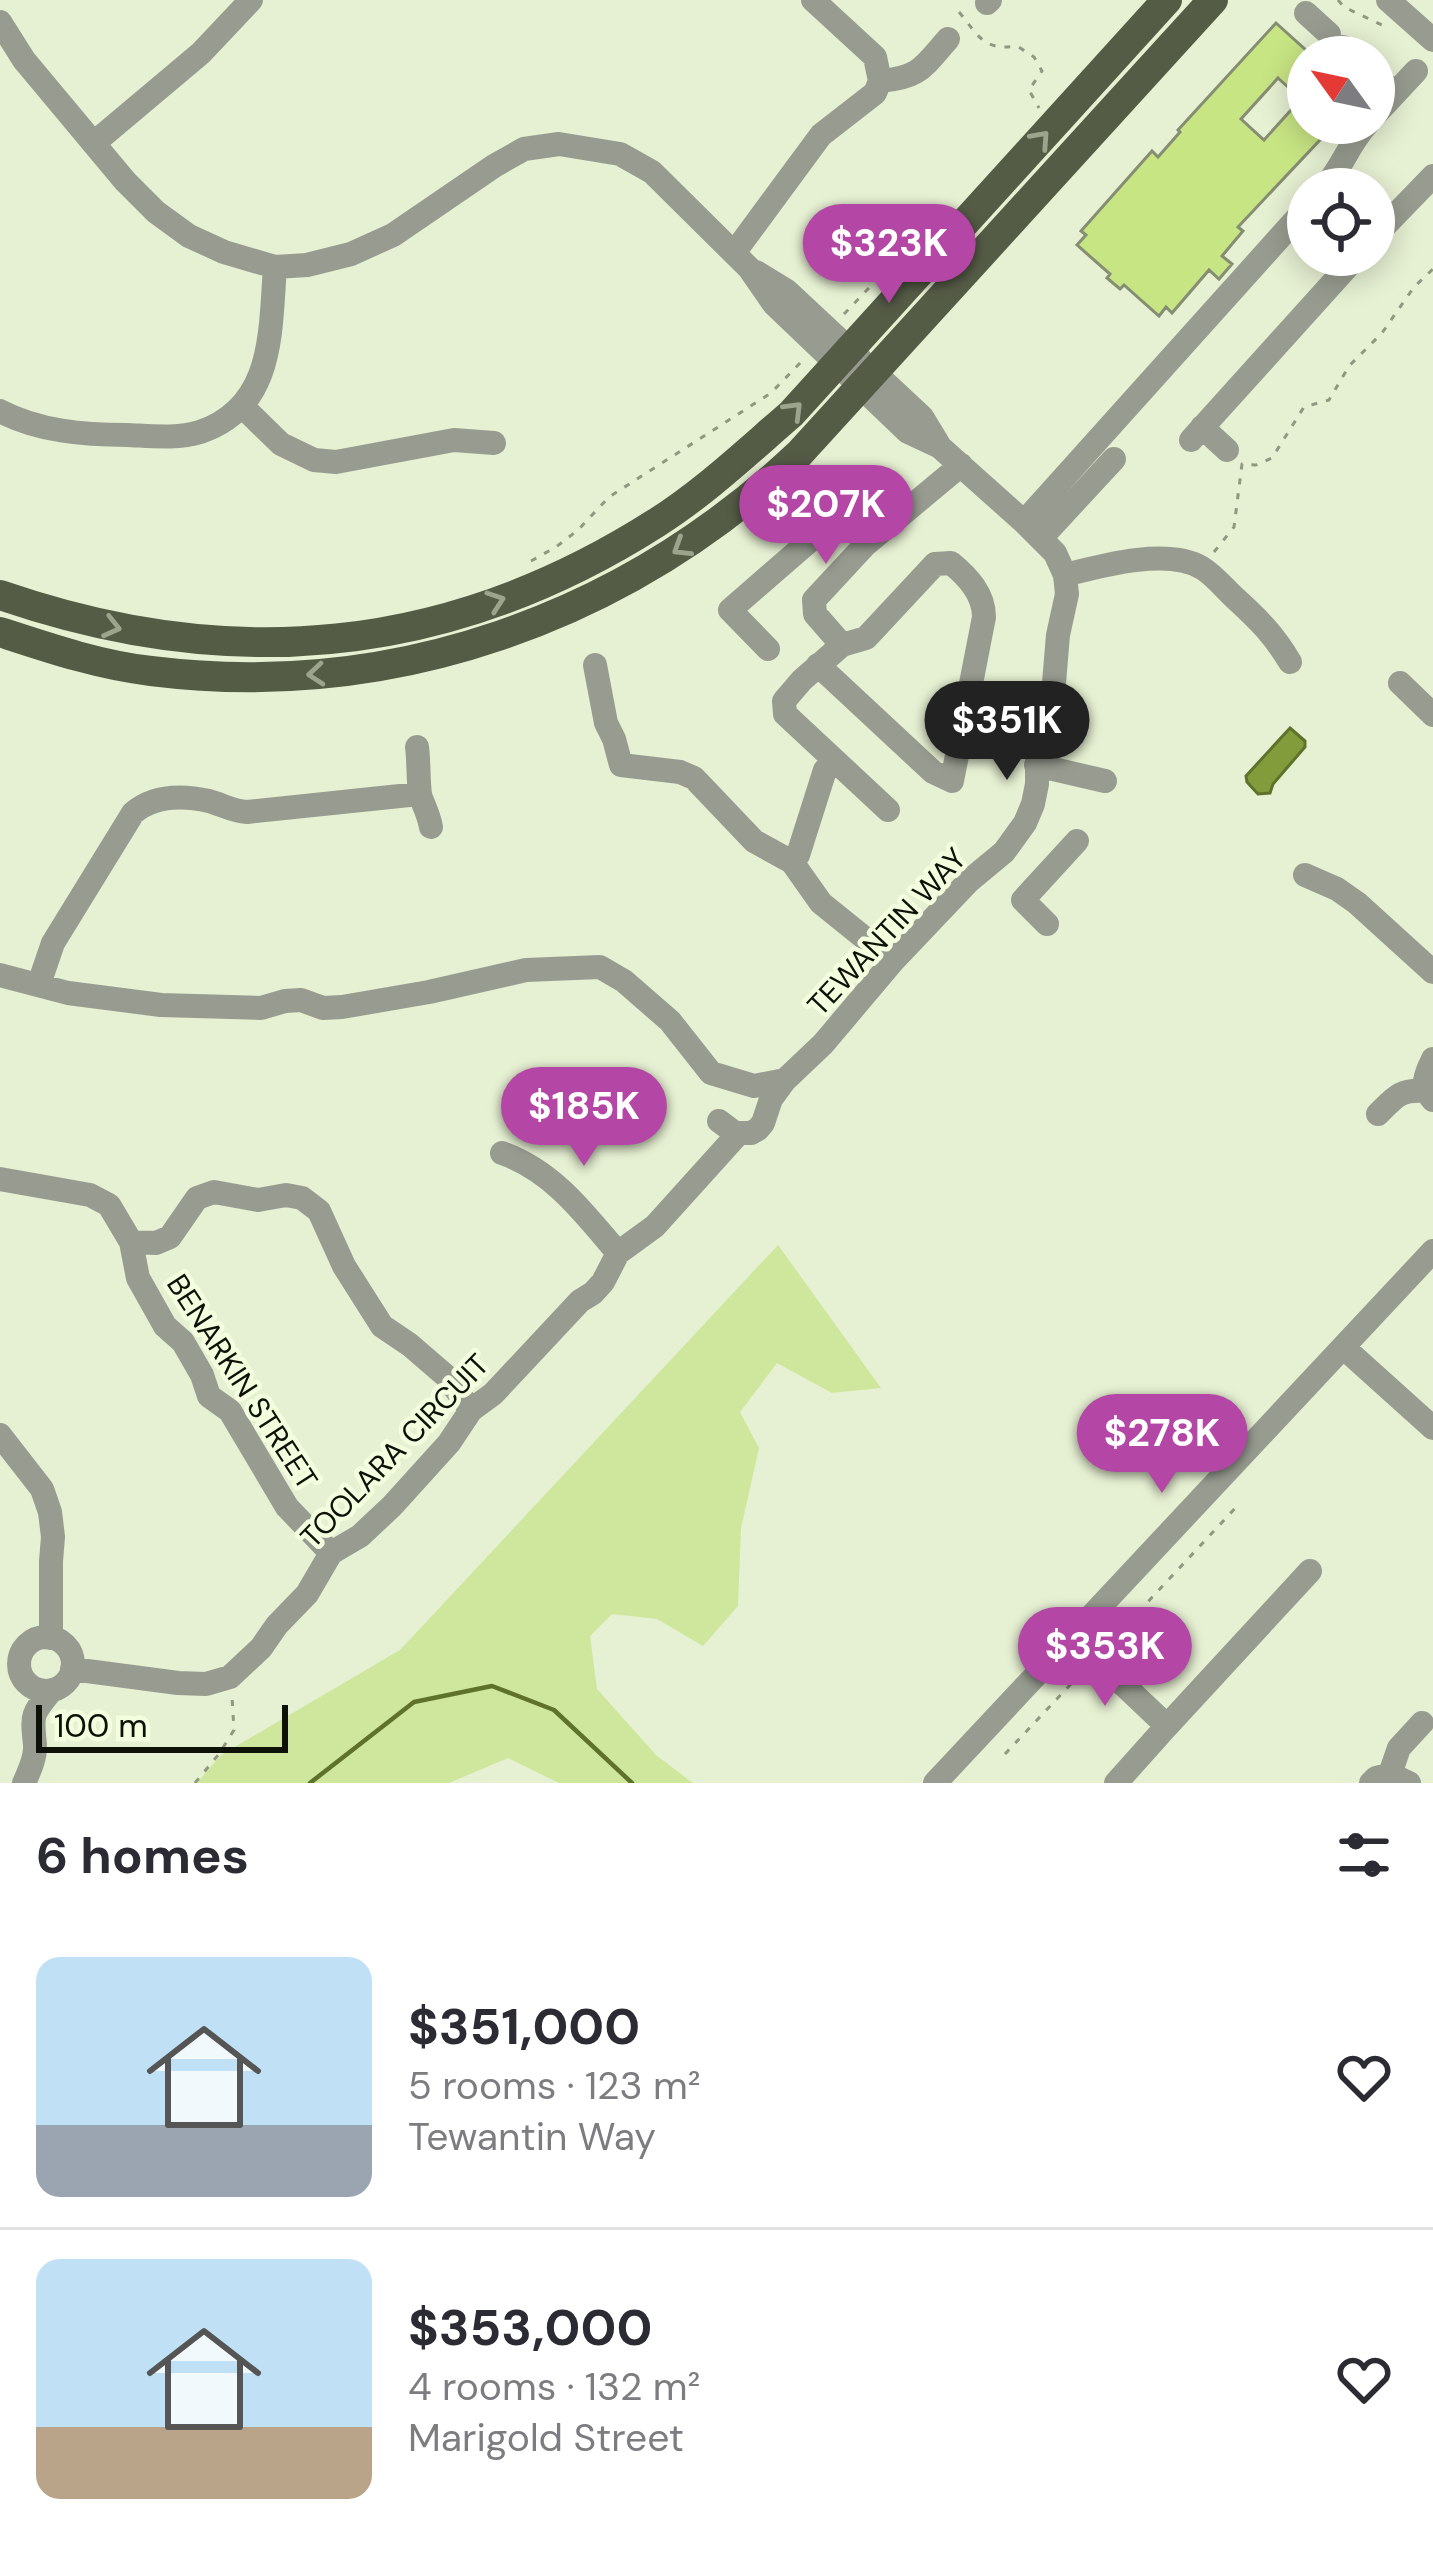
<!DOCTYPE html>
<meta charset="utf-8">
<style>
body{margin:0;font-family:"DM Sans",sans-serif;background:#f7f7f7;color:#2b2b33;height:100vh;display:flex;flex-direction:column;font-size:45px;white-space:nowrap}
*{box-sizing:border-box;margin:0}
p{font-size:39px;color:#7c7c81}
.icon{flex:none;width:66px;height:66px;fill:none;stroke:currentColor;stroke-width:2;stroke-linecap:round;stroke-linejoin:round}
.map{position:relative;height:1783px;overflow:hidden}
.drawer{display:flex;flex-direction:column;background:#fff;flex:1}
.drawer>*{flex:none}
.needle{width:78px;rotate:303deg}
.buttons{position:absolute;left:1287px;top:36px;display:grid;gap:24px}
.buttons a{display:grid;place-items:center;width:108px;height:108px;border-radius:50%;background:#fff;box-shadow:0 6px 30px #0003;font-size:60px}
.scale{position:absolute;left:36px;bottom:30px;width:252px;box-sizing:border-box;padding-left:12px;border:6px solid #0e1107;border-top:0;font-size:33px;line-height:42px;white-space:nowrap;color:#0e1107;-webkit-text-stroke:9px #f3fedf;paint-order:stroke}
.price{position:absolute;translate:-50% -102px;padding:0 27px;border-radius:42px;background:#b447a6;color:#fff;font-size:39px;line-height:78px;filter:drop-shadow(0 3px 6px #0008)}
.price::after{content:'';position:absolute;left:50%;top:72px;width:36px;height:27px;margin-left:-18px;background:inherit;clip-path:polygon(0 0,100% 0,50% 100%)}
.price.current{background:#222;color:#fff}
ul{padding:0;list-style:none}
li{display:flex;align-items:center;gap:36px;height:300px;padding:0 36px}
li+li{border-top:3px solid #e1e1e2}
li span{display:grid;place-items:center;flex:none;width:336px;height:240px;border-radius:24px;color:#555}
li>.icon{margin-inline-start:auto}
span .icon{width:144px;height:144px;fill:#fffc;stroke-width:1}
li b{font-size:51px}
h2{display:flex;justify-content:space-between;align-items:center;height:144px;padding:0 36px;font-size:51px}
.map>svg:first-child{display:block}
.green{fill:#cfe79c}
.water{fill:#829c3b;stroke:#5f722b;stroke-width:3}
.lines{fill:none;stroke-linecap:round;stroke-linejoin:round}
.stream{stroke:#5f722b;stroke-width:4.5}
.building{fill:#c8e584;stroke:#858e72;stroke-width:3;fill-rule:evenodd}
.path{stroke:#919882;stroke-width:3;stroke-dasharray:6 9;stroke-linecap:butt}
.minor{stroke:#989c90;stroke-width:24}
.major{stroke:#555c46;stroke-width:30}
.oneway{stroke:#9ca58b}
.labels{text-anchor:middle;stroke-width:9;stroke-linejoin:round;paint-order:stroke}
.street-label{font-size:30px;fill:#0e1107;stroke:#f3fedf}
</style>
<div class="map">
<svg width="1433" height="1783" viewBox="0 0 1433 1783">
<rect width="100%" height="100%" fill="#e6f0d2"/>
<path class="green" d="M778,1245l103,143 -49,5 -55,-30 -37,49 19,36 -18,80 -3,78 -35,40 -46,-27 -45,-5 -22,22 7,53 60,67 36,27h-134l-51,-25 -59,25h-252l24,-28 179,-105z"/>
<path class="water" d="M1290,728l15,13v6l-32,37 -3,9 -12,1 -11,-12 -1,-6z"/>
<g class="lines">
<path class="stream" d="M310,1783l104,-81 78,-16 62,24 78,73"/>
</g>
<path class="building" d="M1276,23l32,29v5l10,-11 9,4 3,7h-22v66h28l-98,104 5,4 -21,25 10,8 -13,15 -10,-9 -37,43 -6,-6 -7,9 -35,-31 -4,4 -13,-11 3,-4 -33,-29 9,-10 -5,-4 71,-80 6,6 22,-25 -2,-2zM1278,78l23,21 -37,41 -23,-21z"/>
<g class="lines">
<path class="path" d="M1338,0l6,7 40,19
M959,12c20,24 24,39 58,34l17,11 8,14 -13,19 10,18
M844,314l68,-71
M756,523l29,-21 19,-19
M1214,552l20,-25 8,-63 14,1 16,-7 32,-51 25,-7 20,-34 33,-33 32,-46 19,-18
M531,561l25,-14 22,-17 31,-33 162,-104 31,-32
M1113,1648l3,-12 124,-133
M1005,1754l65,-69 17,-8
M195,1783l24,-29 15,-24 -2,-34"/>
<path class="minor" d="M1388,0l45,40
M987,3l3,-3
M1306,13l23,21
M0,22l24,38 101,121 31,31 33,24 35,16 51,15 32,-2 44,-11 42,-19 101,-69 30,-17 35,-5 61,10 32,18 97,96 25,36 134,128 32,15 84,75 31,31 10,22 2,19 -9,41 -5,60 -16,46v43l-4,20 -8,19 -21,29 -35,29 -76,80 -70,83 -38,36 -14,19 -8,24 -5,6 -7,4h-16l-16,-12
M1343,47l12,10
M1374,75l21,18
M880,81c40,-3 43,-14 68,-42
M1374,116l42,-45
M94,143l107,-90 50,-53
M1323,189c20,-22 24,-43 45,-66
M1374,237l59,-61
M734,253l87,-118 54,-42 5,-12 -5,-24 -62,-57
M756,272l31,19 135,126 17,28
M242,406l39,38 33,16 22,2 118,-22 40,3
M0,411c38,20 84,24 127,24 24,1 50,4 73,-3 75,-25 70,-102 75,-165
M1202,427l25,23
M1191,440l167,-185
M1024,522l284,-316
M1041,538l73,-79
M1065,575c35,-9 103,-28 137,-7 12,7 23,21 34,31 23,21 38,36 54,63
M842,645l-27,-31 -1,-14 51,-55 96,-80
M768,649l-38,-39 91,-79 47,-49
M595,665l11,58 8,16 7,26 59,7 14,6 60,63 38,21 29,41 72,58
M818,665l115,107 19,9 32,-164c0,-23 -16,-40 -33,-54l-16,1 -69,74 -24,7 -40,35 -18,21 1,13 103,96
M1400,683l33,32
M417,747c2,13 1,43 4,51 4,10 8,18 10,29
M1036,765l69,16
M792,862l6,-7 27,-85
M1305,875l32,14 20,14 76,69
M1047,924l-24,-24 54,-59
M0,975l68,18 93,12 100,3 24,-7 16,-1 22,8 19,-1 87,-15 97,-22 74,-3 24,14 46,40 41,52 43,13 31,-6
M39,984l14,-41 80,-130c21,-18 49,-18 76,-12 14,4 23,10 38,11l172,-18
M1433,1059c-8,16 -13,27 0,41
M1378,1114c17,-17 22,-25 47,-23
M502,1153c51,18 82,60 116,100
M0,1179l90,16 19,10 22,37 7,36 27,48 18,16 19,33 7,21 21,15 57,96 44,46
M131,1242l25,1 14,-6 27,-39 17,-6 44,8 28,-5 16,3 17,13 25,55 38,60 28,19 36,31 25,34
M1343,1347l90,81
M0,1435l42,54 8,23 3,25 -2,24v77
M1072,1636l95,90 -51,57
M19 1664a27 27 0 1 1 54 0a27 27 0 1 1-54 0Z
M72,1669l106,14 28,1 24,-7 31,-29 16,-23 30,-31 24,-41 29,-17 32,-30 57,-63 22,-33 22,-16 87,-93 13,-8 10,-11 15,-29 37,-27 83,-92
M1167,1726l143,-155
M1390,1774l9,-26 23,-25
M24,1783c5,-11 12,-26 11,-38 -3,-30 -4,-30 16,-54
M935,1783l498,-532
M1371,1783l5,-5 14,-4 19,9"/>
<path class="major" d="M0,595c231,80 449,60 656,-72 49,-31 92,-72 135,-109l376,-414
M0,632c49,16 99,33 151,39 241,30 472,-52 648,-217l414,-454"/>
</g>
<defs><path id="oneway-chevron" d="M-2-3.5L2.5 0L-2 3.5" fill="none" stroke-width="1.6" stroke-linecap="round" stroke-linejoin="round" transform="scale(3)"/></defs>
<g class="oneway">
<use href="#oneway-chevron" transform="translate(1041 139) rotate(-48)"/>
<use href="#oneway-chevron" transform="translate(794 410) rotate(-45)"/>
<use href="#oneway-chevron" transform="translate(681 548) rotate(148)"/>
<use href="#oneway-chevron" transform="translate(496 601) rotate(-19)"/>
<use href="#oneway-chevron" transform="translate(112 627) rotate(14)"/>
<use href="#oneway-chevron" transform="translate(316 674) rotate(175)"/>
</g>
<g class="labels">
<g class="street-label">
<text transform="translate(887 932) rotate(-47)" y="10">TEWANTIN WAY</text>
<text transform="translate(242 1382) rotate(57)" y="10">BENARKIN STREET</text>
<text transform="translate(395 1451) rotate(-46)" y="10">TOOLARA CIRCUIT</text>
</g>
</g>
</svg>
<div class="buttons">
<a><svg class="needle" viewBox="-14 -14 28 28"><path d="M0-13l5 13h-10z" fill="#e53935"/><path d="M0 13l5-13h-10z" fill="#7c7c81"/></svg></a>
<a><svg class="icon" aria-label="locate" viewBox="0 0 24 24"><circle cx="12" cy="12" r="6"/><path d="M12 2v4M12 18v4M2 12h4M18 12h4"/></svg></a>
</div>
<div class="scale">100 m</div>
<b class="price" style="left:889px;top:306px">$323K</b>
<b class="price" style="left:826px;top:567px">$207K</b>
<b class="price current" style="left:1007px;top:783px">$351K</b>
<b class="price" style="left:584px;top:1169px">$185K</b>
<b class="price" style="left:1162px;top:1496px">$278K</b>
<b class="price" style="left:1105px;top:1709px">$353K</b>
</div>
<section class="drawer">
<h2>6 homes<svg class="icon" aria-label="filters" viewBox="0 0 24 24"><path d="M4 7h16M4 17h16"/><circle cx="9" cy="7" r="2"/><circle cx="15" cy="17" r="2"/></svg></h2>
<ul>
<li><span style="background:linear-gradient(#bfe0f5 70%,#9aa5b1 0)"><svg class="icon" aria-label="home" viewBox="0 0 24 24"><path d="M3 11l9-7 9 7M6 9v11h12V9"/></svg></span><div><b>$351,000</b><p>5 rooms · 123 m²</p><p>Tewantin Way</p></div><svg class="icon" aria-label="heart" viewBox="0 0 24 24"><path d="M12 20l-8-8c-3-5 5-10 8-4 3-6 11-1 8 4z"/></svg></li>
<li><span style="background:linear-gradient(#bfe0f5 70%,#b9a48a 0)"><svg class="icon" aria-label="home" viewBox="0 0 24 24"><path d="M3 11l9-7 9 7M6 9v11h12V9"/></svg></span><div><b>$353,000</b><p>4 rooms · 132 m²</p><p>Marigold Street</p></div><svg class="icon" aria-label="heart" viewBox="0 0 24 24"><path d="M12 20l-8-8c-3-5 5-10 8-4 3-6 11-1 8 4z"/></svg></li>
</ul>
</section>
